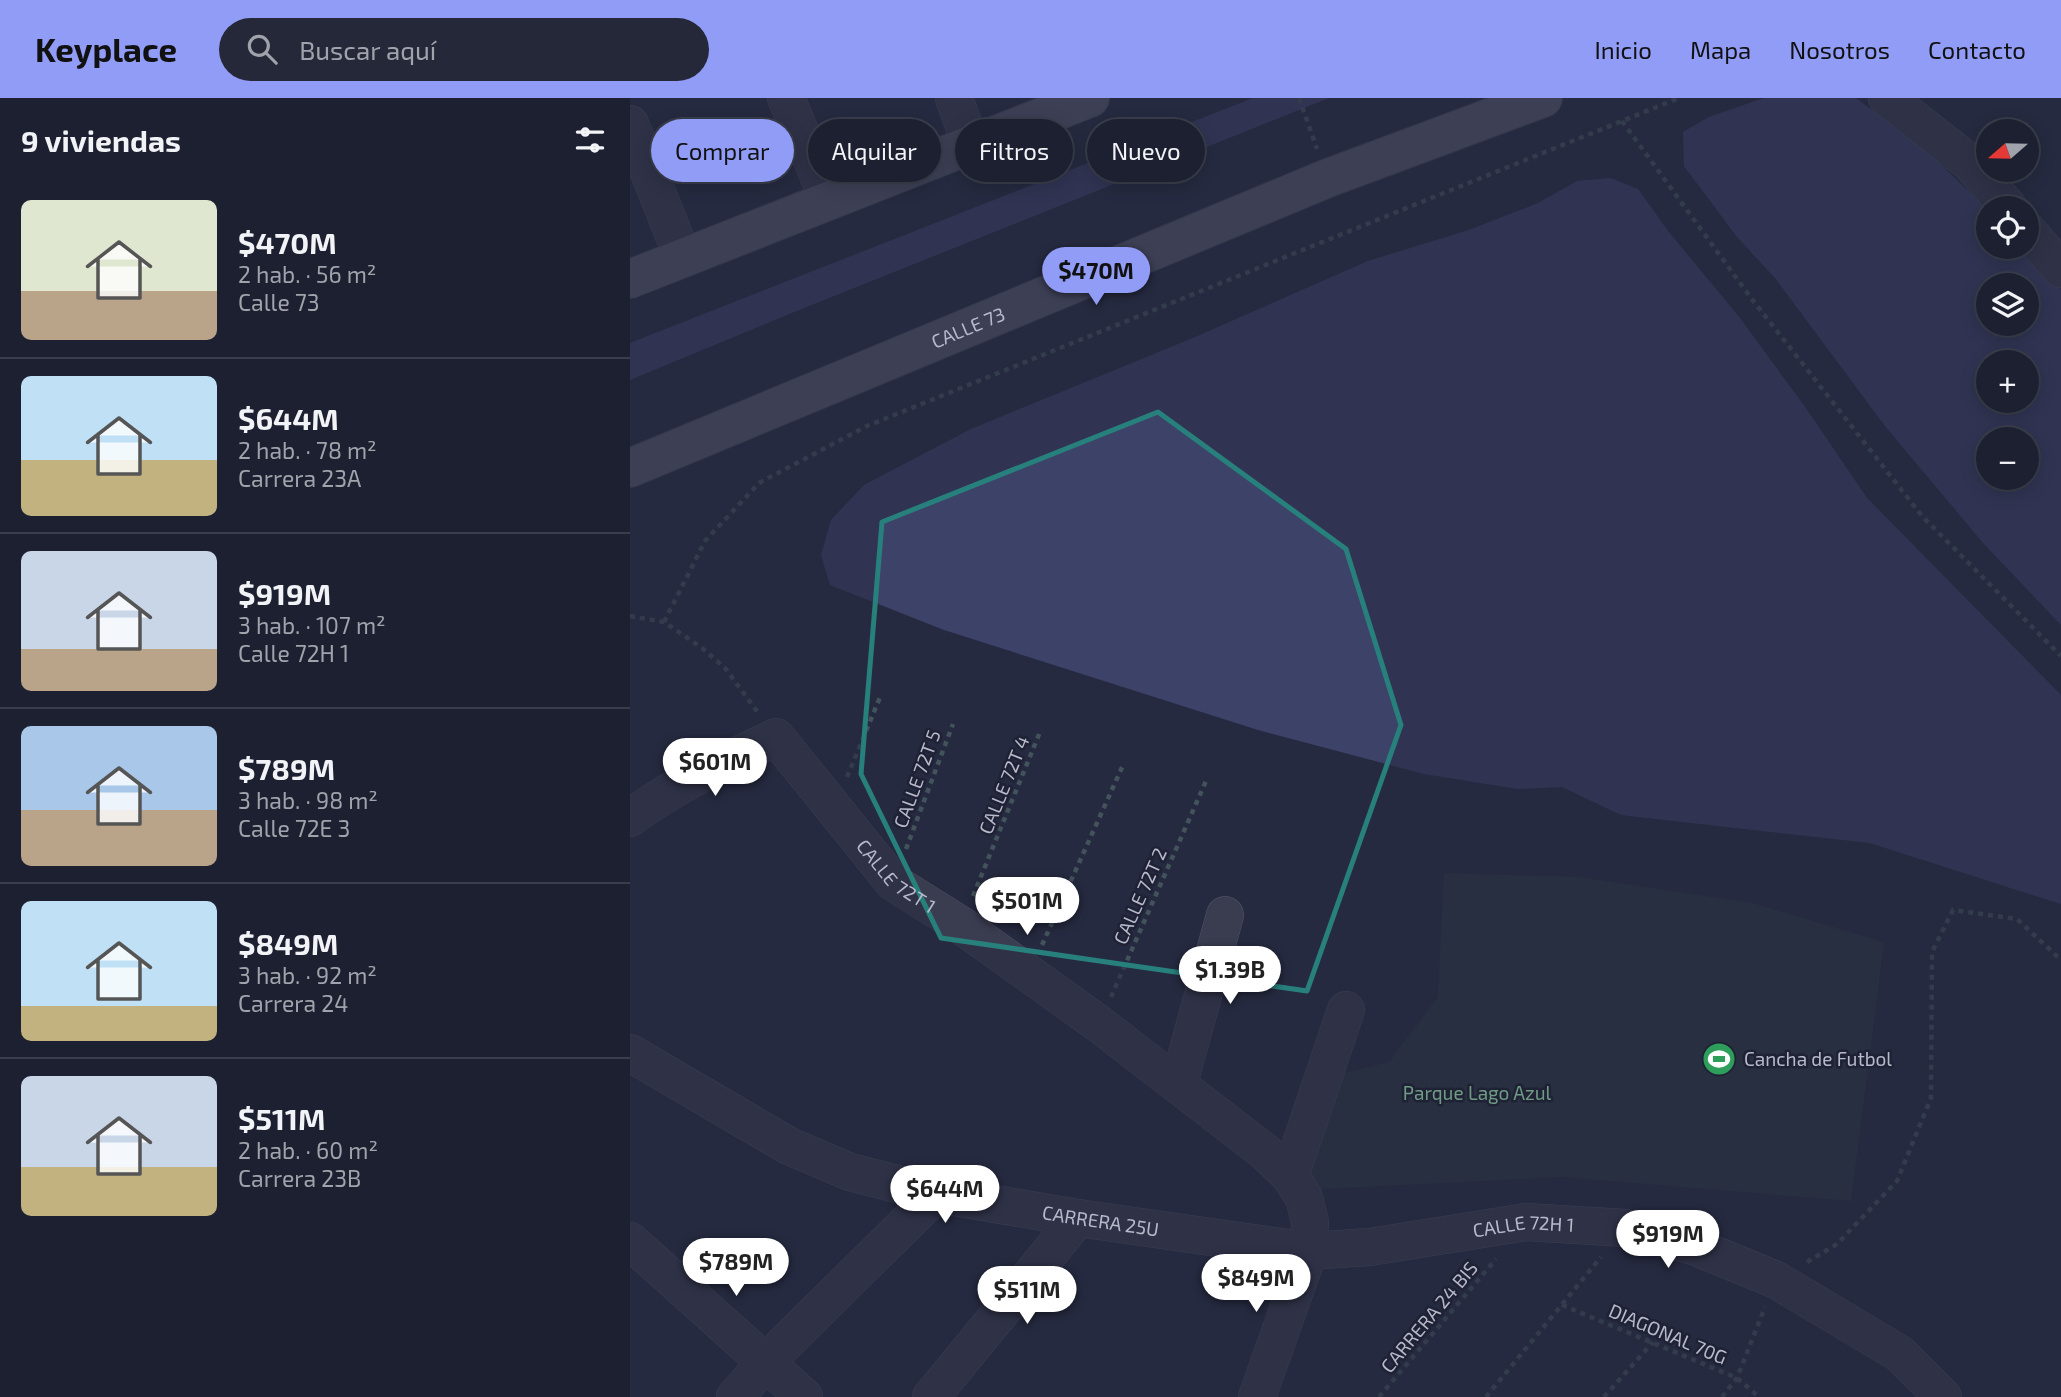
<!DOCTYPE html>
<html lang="es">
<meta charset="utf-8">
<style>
body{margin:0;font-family:"Exo 2",sans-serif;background:#252838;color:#f1f3f6;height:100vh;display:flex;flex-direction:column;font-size:26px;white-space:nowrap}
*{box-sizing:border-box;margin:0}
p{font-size:23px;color:#a0a3ab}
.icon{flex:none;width:38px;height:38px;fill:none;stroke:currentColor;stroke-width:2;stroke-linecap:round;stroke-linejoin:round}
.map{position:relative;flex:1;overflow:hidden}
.panel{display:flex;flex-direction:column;background:#1c2030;width:630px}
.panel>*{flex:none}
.banner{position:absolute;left:21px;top:21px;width:665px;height:63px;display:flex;gap:14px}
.needle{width:46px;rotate:250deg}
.tools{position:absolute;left:1346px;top:21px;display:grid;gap:14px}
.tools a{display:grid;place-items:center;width:63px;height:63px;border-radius:50%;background:#1c2030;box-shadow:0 4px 18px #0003,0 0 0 2px #3a3e4c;font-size:35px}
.price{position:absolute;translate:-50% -60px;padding:0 16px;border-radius:24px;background:#fff;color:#222;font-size:23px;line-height:46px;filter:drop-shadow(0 2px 4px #0008)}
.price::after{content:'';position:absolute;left:50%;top:42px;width:21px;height:16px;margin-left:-10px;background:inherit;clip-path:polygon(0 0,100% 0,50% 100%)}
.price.on{background:#919cf6;color:#111}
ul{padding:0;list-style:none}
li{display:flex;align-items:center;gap:21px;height:175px;padding:0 21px}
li+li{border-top:2px solid #3a3e4c}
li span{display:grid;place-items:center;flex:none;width:196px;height:140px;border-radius:10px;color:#555}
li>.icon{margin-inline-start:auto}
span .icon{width:84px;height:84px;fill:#fffc;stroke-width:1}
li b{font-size:30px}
h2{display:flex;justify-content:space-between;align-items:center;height:84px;padding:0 21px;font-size:30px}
.tag{padding:0 24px;border-radius:32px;background:#1c2030;box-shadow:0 4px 18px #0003,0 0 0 2px #3a3e4c;font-size:24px;line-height:63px}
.tag.on{background:#919cf6;color:#111}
header{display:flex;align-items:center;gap:42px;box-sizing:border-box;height:98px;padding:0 35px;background:#919cf6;color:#111}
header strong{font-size:33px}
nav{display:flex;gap:38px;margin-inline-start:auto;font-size:24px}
.search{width:490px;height:63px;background:#252838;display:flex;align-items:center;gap:18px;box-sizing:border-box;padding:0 24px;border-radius:38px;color:#a0a3ab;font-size:26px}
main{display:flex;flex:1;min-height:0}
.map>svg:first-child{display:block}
.green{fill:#283741}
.water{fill:#3c4268;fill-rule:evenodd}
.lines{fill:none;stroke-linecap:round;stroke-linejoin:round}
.minor-casing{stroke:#525567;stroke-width:38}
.major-casing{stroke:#444659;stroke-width:40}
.path{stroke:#43535b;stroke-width:4.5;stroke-dasharray:5 5;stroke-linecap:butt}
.minor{stroke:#3a3d50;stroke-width:37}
.major{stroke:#595c70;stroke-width:38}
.marked{fill:none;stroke:#28807c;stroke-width:5;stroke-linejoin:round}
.labels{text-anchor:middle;stroke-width:5;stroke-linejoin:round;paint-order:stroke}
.street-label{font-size:19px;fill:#b7b9ca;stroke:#1f2235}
.poi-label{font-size:19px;fill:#b7b9ca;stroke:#1f2235;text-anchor:start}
.park-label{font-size:19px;fill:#6f9b85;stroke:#1f2235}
</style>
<header>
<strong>Keyplace</strong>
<div class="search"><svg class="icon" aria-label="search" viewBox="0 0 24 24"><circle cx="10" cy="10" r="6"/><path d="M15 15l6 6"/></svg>Buscar aquí</div>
<nav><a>Inicio</a><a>Mapa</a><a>Nosotros</a><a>Contacto</a></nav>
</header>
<main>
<section class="panel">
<h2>9 viviendas<svg class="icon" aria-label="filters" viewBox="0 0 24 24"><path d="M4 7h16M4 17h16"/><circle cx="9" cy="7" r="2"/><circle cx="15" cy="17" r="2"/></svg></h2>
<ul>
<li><span style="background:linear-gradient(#dfe7d0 65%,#b9a48a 0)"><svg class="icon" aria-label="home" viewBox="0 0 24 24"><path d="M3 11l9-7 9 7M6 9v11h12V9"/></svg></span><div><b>$470M</b><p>2 hab. · 56 m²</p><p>Calle 73</p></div></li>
<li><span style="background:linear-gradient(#bfe0f5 60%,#c2b280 0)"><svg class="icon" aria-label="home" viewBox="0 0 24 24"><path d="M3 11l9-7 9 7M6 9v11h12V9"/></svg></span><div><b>$644M</b><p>2 hab. · 78 m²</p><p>Carrera 23A</p></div></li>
<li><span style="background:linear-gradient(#c9d6e8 70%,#b9a48a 0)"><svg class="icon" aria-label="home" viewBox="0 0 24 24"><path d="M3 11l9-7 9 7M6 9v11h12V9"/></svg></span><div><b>$919M</b><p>3 hab. · 107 m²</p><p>Calle 72H 1</p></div></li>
<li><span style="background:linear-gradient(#a9c7e8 60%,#b9a48a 0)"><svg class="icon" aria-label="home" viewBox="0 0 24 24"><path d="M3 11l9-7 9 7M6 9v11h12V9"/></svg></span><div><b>$789M</b><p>3 hab. · 98 m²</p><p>Calle 72E 3</p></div></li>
<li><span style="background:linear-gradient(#bfe0f5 75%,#c2b280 0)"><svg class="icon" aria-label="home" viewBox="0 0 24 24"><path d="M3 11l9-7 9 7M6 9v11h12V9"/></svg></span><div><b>$849M</b><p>3 hab. · 92 m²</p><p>Carrera 24</p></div></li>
<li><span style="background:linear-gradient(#c9d6e8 65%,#c2b280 0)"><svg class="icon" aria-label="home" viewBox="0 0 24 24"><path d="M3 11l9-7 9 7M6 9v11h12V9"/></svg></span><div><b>$511M</b><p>2 hab. · 60 m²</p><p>Carrera 23B</p></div></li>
</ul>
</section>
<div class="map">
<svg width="1431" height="1299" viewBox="0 0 1431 1299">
<rect width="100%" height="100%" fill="#262a40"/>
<path class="green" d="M814,775l135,4 173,26 132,39 -33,259 -290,-24 -256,13 27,-114 57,-14 49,-65z"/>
<path class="water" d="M623,0h76l-535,214 -164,68v-37z
M1134,0h92l76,58 56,54v37h33l40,43v335l-77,-81 -99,-118 -110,-148 -38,-41 -53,-71 -1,-34 26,-15zM1358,187h38v39h-38zM1358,264h38v39h-38zM1358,341h38v39h-38z
M980,80l28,11 30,42 72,87 70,96 57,84 194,197v209l-191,-61 -249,-28 -59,-28 -44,2 -94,-15 -166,-44 -314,-100 -114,-45 -9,-30 10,-35 33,-35 107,-56 222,-91 175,-77 101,-31 69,-27 39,-22z"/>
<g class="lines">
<defs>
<g id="minor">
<path d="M156,0l43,103"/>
<path d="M324,0l17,47"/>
<path d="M1257,0l83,65 39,45"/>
<path d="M0,26l53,134"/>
<path d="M1396,131l35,40"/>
<path id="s1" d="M0,720c45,-33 95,-57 146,-81l118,146 67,42 138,99 166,128 25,24 14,22 6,24 -1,29 -52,146"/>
<path id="s2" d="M0,955l159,93 61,26 86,22 142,24 231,33 61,-4 156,-25 100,6 70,19 80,33 124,74 43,43"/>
<path d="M549,985l46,-168"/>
<path d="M660,1078l56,-166"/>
<path d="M0,1143l174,156"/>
<path d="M105,1299l30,-34 171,-169"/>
<path d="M301,1299l147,-179"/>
</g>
<g id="major">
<path d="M0,181l460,-181"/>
<path id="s3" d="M0,370l698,-290 215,-80"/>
</g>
</defs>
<use href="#minor" class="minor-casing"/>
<use href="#major" class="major-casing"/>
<path class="path" d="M669,0l18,51
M992,23l129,177 171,218 139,140
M0,518l34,6 38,26 23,20 34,46
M34,524l41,-81 54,-58 108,-57 812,-328
M217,679l34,-82
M276,751l47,-125
M343,798l67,-164
M412,847l82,-182
M481,899l95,-216
M1177,1164l30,-18 60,-63 34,-83 1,-146 21,-42 64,9 44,41
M932,1207l175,73 22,19
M749,1299l117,-138
M856,1299l115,-140
M974,1299l49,-55
M1092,1299l15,-19 28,-71"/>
<use href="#minor" class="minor"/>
<use href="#major" class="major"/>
</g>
<path d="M0 0H1431V1299H0ZM528,314l188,137 55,176 -94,266 -366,-53 -80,-164 21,-252z" fill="#262a40" fill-opacity=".55" fill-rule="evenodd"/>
<path class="marked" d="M528,314l188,137 55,176 -94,266 -366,-53 -80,-164 21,-252z"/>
<defs>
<symbol id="stadium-disc" viewBox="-11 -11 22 22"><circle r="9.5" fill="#2e9e5b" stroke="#1f2235"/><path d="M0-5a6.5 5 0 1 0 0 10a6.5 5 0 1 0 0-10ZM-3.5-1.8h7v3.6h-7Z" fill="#fff"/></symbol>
</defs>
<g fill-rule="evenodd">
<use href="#stadium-disc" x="1070" y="942" width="38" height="38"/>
</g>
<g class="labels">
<g class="street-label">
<text dy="7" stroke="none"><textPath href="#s3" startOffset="366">CALLE 73</textPath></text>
<text transform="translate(287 681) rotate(-70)" y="7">CALLE 72T 5</text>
<text transform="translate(374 687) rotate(-68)" y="7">CALLE 72T 4</text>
<text dy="7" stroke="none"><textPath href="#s1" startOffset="352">CALLE 72T 1</textPath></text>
<text transform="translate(510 798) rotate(-66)" y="7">CALLE 72T 2</text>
<text dy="7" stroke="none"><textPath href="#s2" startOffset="506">CARRERA 25U</textPath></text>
<text dy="7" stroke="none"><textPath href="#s2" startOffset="933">CALLE 72H 1</textPath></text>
<text transform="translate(799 1219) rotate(-50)" y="7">CARRERA 24 BIS</text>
<text transform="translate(1038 1236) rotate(23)" y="7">DIAGONAL 70G</text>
</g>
<g class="poi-label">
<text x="1114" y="968">Cancha de Futbol</text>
</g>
<g class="park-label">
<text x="847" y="1002">Parque Lago Azul</text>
</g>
</g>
</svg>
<div class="tools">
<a><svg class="needle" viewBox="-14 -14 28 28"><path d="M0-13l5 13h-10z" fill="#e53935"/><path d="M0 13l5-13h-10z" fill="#a0a3ab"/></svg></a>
<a><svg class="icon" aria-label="locate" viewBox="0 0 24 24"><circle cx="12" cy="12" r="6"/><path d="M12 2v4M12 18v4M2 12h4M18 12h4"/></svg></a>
<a><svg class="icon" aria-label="layers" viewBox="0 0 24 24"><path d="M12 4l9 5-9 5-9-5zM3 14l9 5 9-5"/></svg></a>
<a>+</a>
<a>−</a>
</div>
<b class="price on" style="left:466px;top:209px">$470M</b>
<b class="price" style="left:85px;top:700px">$601M</b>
<b class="price" style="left:397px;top:839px">$501M</b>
<b class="price" style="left:600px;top:908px">$1.39B</b>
<b class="price" style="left:315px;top:1127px">$644M</b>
<b class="price" style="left:1038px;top:1172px">$919M</b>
<b class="price" style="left:106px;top:1200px">$789M</b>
<b class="price" style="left:626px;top:1216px">$849M</b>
<b class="price" style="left:397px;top:1228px">$511M</b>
<div class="banner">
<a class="tag on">Comprar</a>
<a class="tag">Alquilar</a>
<a class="tag">Filtros</a>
<a class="tag">Nuevo</a>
</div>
</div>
</main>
